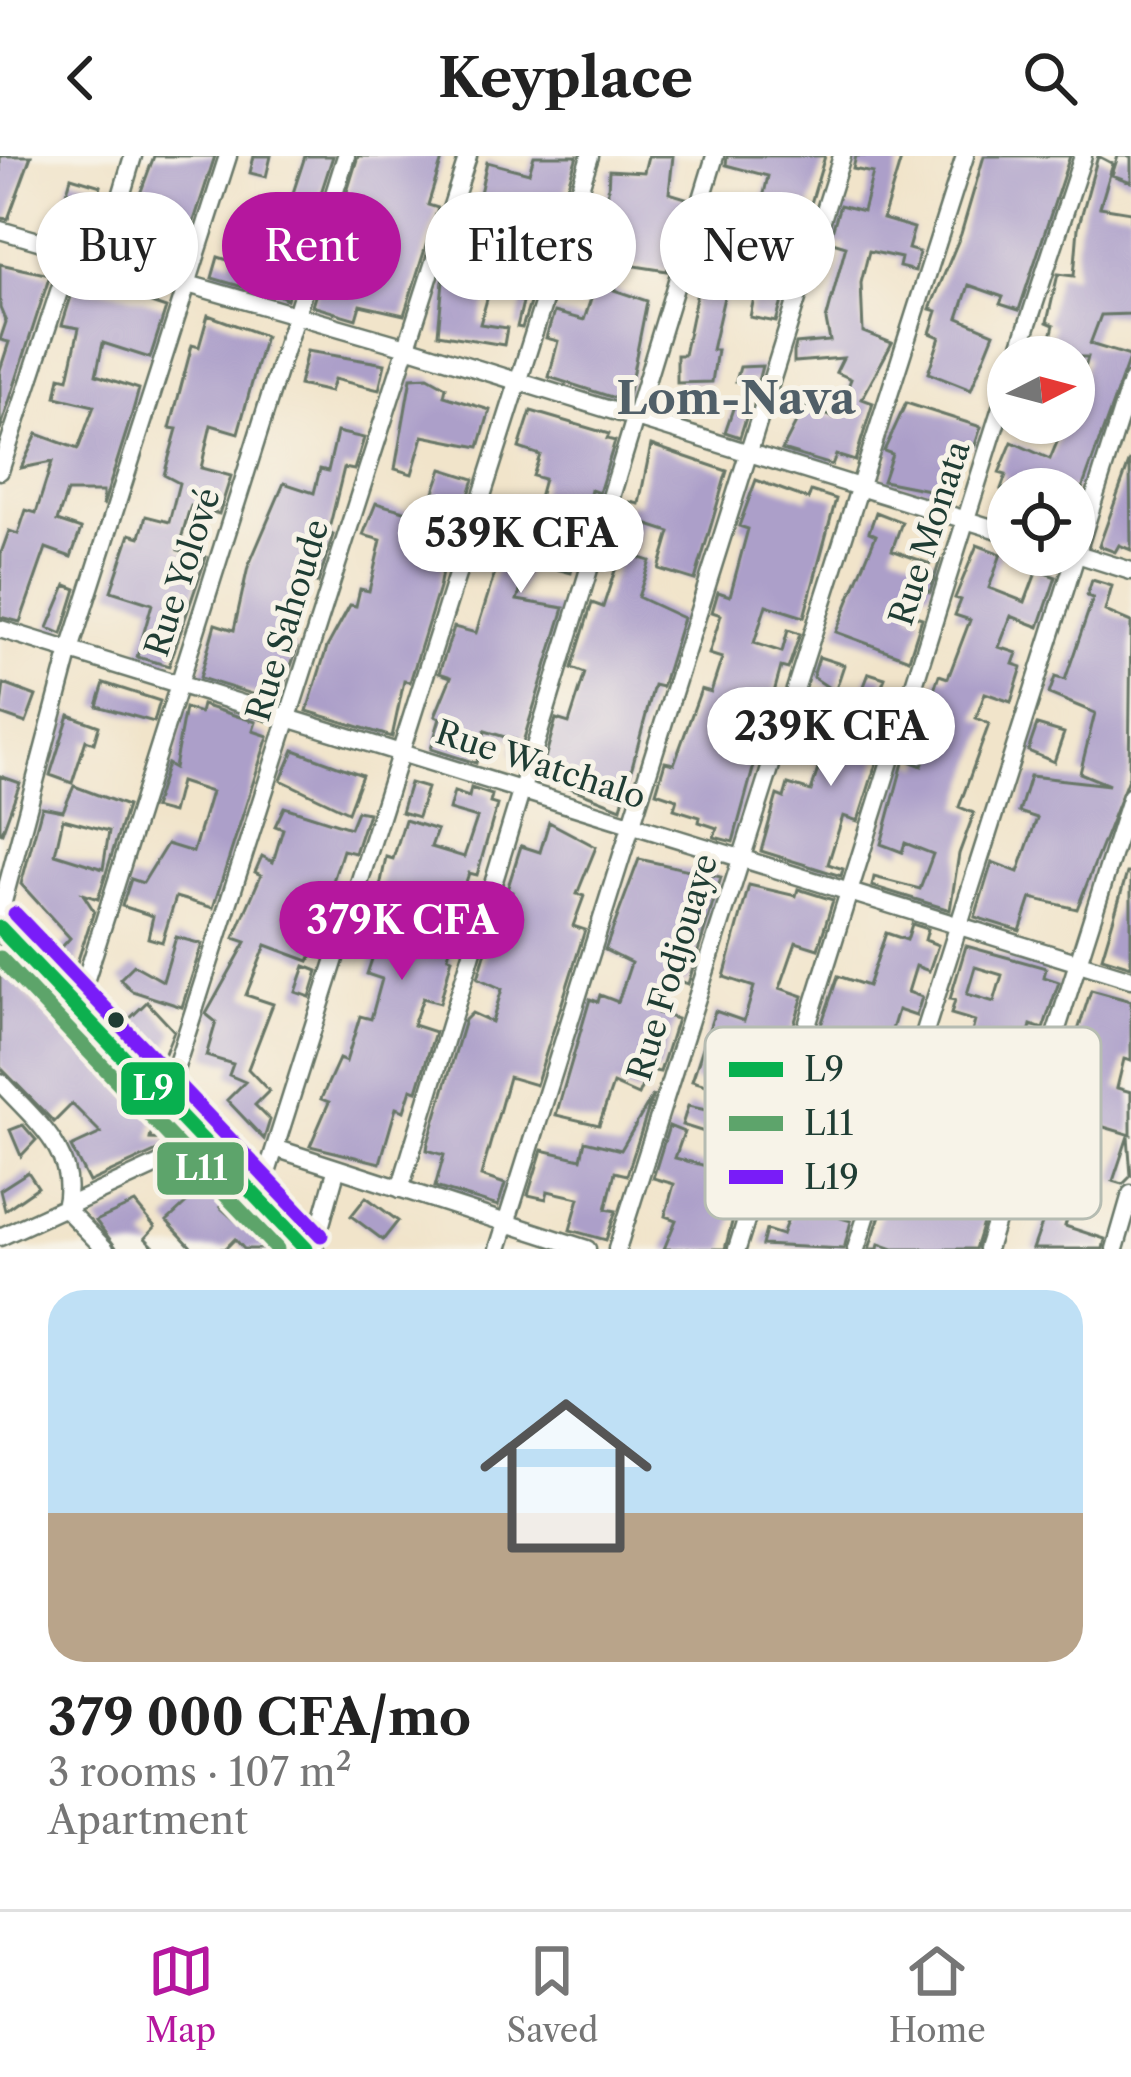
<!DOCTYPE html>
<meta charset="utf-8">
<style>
body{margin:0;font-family:"Libre Caslon Text",serif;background:#f6f6f6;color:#222;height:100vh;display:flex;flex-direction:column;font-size:45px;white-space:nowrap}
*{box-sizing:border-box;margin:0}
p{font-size:39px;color:#767676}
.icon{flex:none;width:66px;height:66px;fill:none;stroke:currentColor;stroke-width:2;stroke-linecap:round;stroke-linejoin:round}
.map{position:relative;height:1093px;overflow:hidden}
.side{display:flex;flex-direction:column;background:#fff;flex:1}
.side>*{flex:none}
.banner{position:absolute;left:36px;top:36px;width:1059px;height:108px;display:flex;gap:24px}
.needle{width:78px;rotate:84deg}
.buttons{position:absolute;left:987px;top:180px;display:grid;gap:24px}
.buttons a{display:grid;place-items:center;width:108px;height:108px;border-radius:50%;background:#fff;box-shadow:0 3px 9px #0004;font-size:60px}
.price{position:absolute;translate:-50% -102px;padding:0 27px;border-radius:42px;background:#fff;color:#222;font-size:39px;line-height:78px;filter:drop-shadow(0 3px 6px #0008)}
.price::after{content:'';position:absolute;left:50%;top:72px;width:36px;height:27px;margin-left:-18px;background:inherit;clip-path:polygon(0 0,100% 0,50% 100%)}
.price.active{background:#b5179e;color:#fff}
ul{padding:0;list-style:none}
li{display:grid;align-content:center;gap:24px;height:636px;padding:0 48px}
li span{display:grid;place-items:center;height:372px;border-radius:36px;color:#555}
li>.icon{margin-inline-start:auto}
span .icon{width:216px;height:216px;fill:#fffc;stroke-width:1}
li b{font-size:51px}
.pill{padding:0 42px;border-radius:54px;background:#fff;box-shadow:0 3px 9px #0004;font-size:42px;line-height:108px}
.pill.active{background:#b5179e;color:#fff}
header{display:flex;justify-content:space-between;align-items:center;height:156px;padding:0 48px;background:#fff;font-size:54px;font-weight:700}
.dock{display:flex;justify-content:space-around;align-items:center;height:168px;border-top:3px solid #e0e0e0;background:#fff;font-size:33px;color:#767676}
.dock a{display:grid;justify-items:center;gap:6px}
.dock .active{color:#b5179e}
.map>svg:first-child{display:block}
.building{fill:#ac9fc9;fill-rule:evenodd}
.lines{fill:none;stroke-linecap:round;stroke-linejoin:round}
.minor-casing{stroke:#687768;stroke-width:21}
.tertiary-casing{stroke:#687768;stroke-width:26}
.minor{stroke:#fff;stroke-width:16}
.tertiary{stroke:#fff;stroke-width:21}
.bus-1-casing{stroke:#f7f3e8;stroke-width:24}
.bus-2-casing{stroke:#f7f3e8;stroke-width:24}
.bus-3-casing{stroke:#f7f3e8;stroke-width:24}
.bus-1{stroke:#08b04f;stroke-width:15}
.bus-2{stroke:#5da46b;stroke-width:15}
.bus-3{stroke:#791cf8;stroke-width:15}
.bus-dot{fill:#1f3d34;stroke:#f7f3e8;stroke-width:4.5}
.labels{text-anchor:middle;stroke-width:10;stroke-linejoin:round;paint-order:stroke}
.street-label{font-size:33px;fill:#1f3d34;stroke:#f7f3e8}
.district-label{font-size:45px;font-weight:bold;fill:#505f68;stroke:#f7f3e8}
.key{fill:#f7f3e8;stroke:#b6bcb2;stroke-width:3}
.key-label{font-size:33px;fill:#1f3d34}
.line-badge{stroke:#f7f3e8;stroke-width:4.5}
.badge-label{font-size:33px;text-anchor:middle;font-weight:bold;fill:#fff}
</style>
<header><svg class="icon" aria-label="back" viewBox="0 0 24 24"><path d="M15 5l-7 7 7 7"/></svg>Keyplace<svg class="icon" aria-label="search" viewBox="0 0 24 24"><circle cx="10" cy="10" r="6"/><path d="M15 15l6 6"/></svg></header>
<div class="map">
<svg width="1131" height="1093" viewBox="0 0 1131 1093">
<rect width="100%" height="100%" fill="#f7f3e8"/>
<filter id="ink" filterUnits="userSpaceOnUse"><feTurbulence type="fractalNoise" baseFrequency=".00833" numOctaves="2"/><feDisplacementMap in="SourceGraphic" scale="24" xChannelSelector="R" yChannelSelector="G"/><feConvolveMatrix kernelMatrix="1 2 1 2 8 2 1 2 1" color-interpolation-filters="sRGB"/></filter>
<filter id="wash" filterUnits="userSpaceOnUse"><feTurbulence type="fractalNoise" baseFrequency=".004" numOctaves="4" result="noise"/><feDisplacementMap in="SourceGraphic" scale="48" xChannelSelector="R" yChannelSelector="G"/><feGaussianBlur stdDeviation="2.7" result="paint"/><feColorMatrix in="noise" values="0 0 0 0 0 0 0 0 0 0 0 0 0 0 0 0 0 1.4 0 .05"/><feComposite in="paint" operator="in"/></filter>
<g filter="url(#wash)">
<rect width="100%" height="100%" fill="#f1e4ca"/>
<g id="blocks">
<path class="building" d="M0,0h31l-23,63 -8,-1z
M154,0h61l-24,74 -11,-4 -10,29 12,4 -3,9 -60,-17z
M254,0h17l-5,21 -16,-4z
M305,0h28l-26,80 -26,-6z
M358,0h85l-15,49 10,3 -34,107 -44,-10 -4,14 -44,-13z
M534,0h43l-55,172 -5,-1 6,-25 -34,-10 -9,32 27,4 -3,17 -66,-11 5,-53 9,-30 14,4 21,-93 42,11zM518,53l27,8 -17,61 -36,-10 2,-6 -7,-2 14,-46 15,4z
M648,0h25l-4,37 20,6 -22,72 -45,-7 -8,26 33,11 -20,101 -78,-25 9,-36 -12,-3 8,-26 30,8 10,-31 -31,-7 5,-16 8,2 17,-60 14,3 2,-41 35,2z
M727,0h98l-49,166 -26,-5 11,-54 -28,-6 -21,93h5l-5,32 -35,1v-28h7l18,-87 4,1 8,-67 46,9 8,-35 -42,-11z
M856,0h46l-19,63 31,9 -6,21 11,3 -4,19 -16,-4 2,-9 -32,-7 -8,32 2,49 29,11 -30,56 11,4 -18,58 -19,-6 -4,10 -50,-15 22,-43 32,11 15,-39 -15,-7 7,-14 -49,4v-10l2,-8 34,-3 -4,-21 20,-74 -17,-5 11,-36 23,6 10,-38 -20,-4z
M984,0h86l-51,154 -19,-6 3,-7 -34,-12 -11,33 36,15 -23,57 -43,-17 12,-36 -10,-4 7,-22 -7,-2 31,-75z
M1098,0l15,8 -13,43 31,5v102l-30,1 -11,29 40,12 -48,133h-81l5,-14 -7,-2 13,-31 38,17 15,-36h9l9,-28 -5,-1 10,-37h-42l8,-32 -7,-3 11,-48 16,2 4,-48z
M1118,0h13v26l-19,-7z
M71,21l30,9 -6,22 -30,-8z
M240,75l21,7 -8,28 27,10 4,-13 13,4 -10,32 -42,-21 -2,9 -31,-9 6,-21 13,4z
M0,108l50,11 -50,155v-60l9,-28 -9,-2 6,-18 -6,-14z
M74,131l44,5 48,16 -16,50 -47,-15 -7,32 43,14 -7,25 -29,92v-14h-36l-10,29 24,8 -10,28 -25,-9 -26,74 -20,-5 1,-64 8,-22 9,3 8,-24 10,3 16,-51 -31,6 16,-34 41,15 16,-43 -38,-9 4,-20 8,2 11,-51 -17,-3z
M208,159l57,21 -27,97 -27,-8 -10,43 30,8 -12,38 -28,-8 -3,8 -10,36 28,7 -37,109 -32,-9 15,-53 -41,-13 19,-57 10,3 6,-21 23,6 10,-39 -15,-8 13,-46 -7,-1 22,-83 7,2z
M307,195l78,13 -6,26 -45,-11 -4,13 -31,-7z
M762,210l-4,15h-22l4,-14z
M428,221l18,10 -2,9 46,14 -11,37 -56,-11 -11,38 -17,-5 16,-91z
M736,244l14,5 -10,32 -15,-5z
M906,247l75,24 -7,21 -15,-5 -15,50 -61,-12 9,-27 -8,-3z
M531,255l78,23 -2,5 8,2 -16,52 -8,-3 -20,83 -41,-11 -13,38 47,8 -45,147 -8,-2 4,-13 -30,-9 -9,32 -45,-14 9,-31 -5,-2 16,-39 -12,-4 15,-46 22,6 27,-86 -5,-1 7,-34 28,8 11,-41 -11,-3 7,-21 -21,-7z
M337,276l27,6 -10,32 -10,-2 -16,65 5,2 -15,48 -17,-6 -19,66 15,5 -18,54 -79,-24 15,-54 19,6 14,-63 36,-84 30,10 6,-24 8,2z
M651,289l76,26 -32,109 -36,-11 11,-37 -28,-9 -8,29 -17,-5 13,-45 9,2z
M1130,304l1,90 -12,-5 -4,7 -16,-6z
M442,313l32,10 -10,31 -10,-3 -15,81 -29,94 -6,-1 -12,56 -85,-26 20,-64 23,-42 6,1 4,-17 9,2 12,-51 -18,-5 13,-32 49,14z
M756,324l52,19 3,-8 25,8 -32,118 -38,-12 -12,38 28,9 6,-22 12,4 -12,35 -7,-2 -48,175 -19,-5 3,-9 -18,-6 1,-5 -26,-8 3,-10 -21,-7 9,-30 9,2 27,-75 10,3 11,-34 -13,-4 12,-39 -9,-3 6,-20 12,4 18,-67 -9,-3z
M876,356l26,10 -10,28 38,14 2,-6 8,2 -10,32 -12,-4 -9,26 13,4 -13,41 -73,-27 40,-97 -7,-3z
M977,389l24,9 -12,34 36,14 12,-32 19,7 -17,50 -28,-11 -12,31 18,6 -4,11 9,3 -11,35 -26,-9 -9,25 13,6 -30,83 15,6 -15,41 -9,56 -78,-24 2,-9 46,12 13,-35 -28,-11 -3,9 -21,-8 23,-85 18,7 10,-29 -17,-7 14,-38 4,1 6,-18 9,3 22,-58 -15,-5 6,-15 -6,-2z
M621,396l29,9 -12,36 45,21 -21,69 -8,-2 -33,123 -81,-32 16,-57 13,4 16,-50 -13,-5 20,-65 11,4z
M1092,424l20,6 -7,25 26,11 -2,154 -52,133 -46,-11 -11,33 -45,-14 17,-55 26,10 19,-54 -18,-6 11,-36 79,9 -29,-12 15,-60 -46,-19 6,-17 10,3 28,-82 -6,-2z
M66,429l10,4 -14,45 -14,-6z
M819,501l25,8 -9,27 -22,-15z
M869,517l16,5 -10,26 18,6 -35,111 -15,-5 -15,48 15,5 -2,7 -80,-25 16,-56 7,3 4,-14 23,7 14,-44 14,5z
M104,527l56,18 -6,21 -57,-16z
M4,528l32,12 -10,27 -26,-9z
M202,549l54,17 -3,9 15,5 -55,172 -37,-11 -14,45 -14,-4 5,-22 -31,-10 9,-27 12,4 24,-39 26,8 18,-60 -31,-10 -8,31 -19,-5 14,-44 7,4 11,-60 15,5z
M69,559l30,11 -5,17 -8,-3 -14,43 -22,-8z
M1037,569l27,8 -10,29 -26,-11z
M801,571l21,6 -7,22 -21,-7z
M294,594l68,25 -14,37 -67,-32z
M0,620l20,7 -18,50 -2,-1z
M410,627l17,5 -9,29 -17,-5z
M74,630l53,20 -29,93 -15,-5 11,17 -21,64 -20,-18 17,-19 -49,-54 21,-77 21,4zM63,663l46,12 -6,38 -48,-15z
M471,632l21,7 -2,8 7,2 -20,70 -8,-2 -18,53 4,1 -7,29 4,2 -12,45 -17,-5 -10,27 22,7 -18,59 -6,-2 -7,22 -8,-3 -16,55 -70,-17 19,-44 -8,-3 18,-40 7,3 14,-46 11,3 11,-40 -15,-5 8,-24 -7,-2 18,-91 7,2 12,-39 32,10 -6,17 33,10 13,-39 -28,-8 5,-18 15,5z
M284,651l66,21 7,-17 11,2 -13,40 -12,-3 -19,59 -26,-8 -8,24 30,13 -11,23 -43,-16 -20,50 27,9 -25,65 21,22 -14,14 15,15 -6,19 -37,-39 18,-18 -16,-7 4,-11 -27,-8 10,-34 -10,-8 40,-72 -12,-4 27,-63 -6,-3 7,-16 11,6 10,-33 -8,-3z
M549,666l47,25 -19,47 7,2 -11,30 12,4 -49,155 -27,-8 -28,99 24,8 -7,22 -63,-19 9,-32 -17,-5 1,-7 37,-123 7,-7 20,9 10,-33 -24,-11 14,-48 8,1 10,-28 2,-11 -5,-2 14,-44 19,6z
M639,703l82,18 -33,107 -19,-6 -11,35 19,6 -17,53 -11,-2 -11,25 -25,-11 -14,41 -43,-10 34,-116 8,3 2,-7 18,7 13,-39 -26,-13z
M1127,717h4v93l-29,-9z
M749,729l47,11 2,-7 35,11 -15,49 -22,-7 -16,46 23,8 -45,143 -4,-1 -29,111h-61l12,-29 -11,-4 9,-32 -21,-6 16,-52 15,6 -9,26 50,13 8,-30 -51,-16 6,-19 63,14 5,-21 -64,-18 23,-70 29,10 10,-34 -30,-10z
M912,768l16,5 -3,11 13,5 -9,26 -13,-5 -8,26 14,5 -6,19 -18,-6 -11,36 17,6 -6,18 -29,-9 -12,36 -44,-15 15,-48 -9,-3 19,-55 30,10 18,-53 21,7z
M176,781l26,7 -20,63 -50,-16 -12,-12 14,-14 29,16z
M966,790l80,22 -2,9 15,5 -16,47 -12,-4 -7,27 11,3 -8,26 -14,-4 -6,24 -12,-4 -11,38 24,7 -33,107h-82l-14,-5 -1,5h-9l14,-43 31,7 14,-48 -11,-3 26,-101 20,6 12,-46 -24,-7 4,-14 -5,-1zM975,811l27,8 -8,27 -27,-8z
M0,809l44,50 110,105 -4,19 20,1 -9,9 -72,33 -18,-35 30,-14 -29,-29 -18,18 -54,-55z
M305,810l13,5 -8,26 -14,-5z
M1091,834l40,11v60l-7,-2 -7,29 14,4v43l-58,-17 -5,25 -15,-3 -8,30 34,7 -14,49 40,13 -2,10h-70l10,-28 -26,-9 8,-40 19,-61 8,1z
M147,846l27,29 -13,32 -37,-39z
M653,939l-26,80 -12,-3 -9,37 10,2 -10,29 -36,-10 9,-32 -31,-7 -2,8 -18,-4 14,-45 39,9 4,-18 36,9z
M844,953l34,11 -37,98 10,3 -7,28 -82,-4 4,-15 16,5 31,-85 17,5z
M23,969l13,15 -15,16 -11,-26z
M1128,980l3,40 -8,8 -10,-3z
M28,1016l10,15 -33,23 -5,-20z
M177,1020h22l26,27 -5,4 28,25 5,-5 21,22h-30l-9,-10 -10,10h-32l-26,-28 29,-27z
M366,1041l32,24 -15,19 -32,-24z
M135,1047l20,24 -10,11 11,11h-39l-21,-28z"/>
</g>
</g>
<g filter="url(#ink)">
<use href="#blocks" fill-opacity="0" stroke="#687768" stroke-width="3"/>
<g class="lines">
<defs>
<path id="minor" d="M0,74l410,118 598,185
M102,104l31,-104
M1017,201l66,-201
M0,315l72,-219
M1074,397l57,18
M0,473l1131,350
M0,757l70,-263 158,-494
M77,851l269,-851
M0,926c35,39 79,70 65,126l40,41
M165,945l303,-945
M278,993l309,100
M400,1033l315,-1033
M259,1042l331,-1042
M0,1081l205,-94
M314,1093l22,-78
M498,1093l344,-1093
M617,1093l348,-1093
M737,1093l271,-864
M856,1093l275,-867
M987,1093l144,-453
M1115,1093l16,-55"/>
<path id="tertiary" d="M0,772l306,321"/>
</defs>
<use href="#minor" class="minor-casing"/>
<use href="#tertiary" class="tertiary-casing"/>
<use href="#minor" class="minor"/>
<use href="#tertiary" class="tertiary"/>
<defs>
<path id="bus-1" d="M0,772l306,321"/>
<path id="bus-2" d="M0,802l277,291"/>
<path id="bus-3" d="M15,758l306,321"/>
</defs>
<use href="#bus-1" class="bus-1-casing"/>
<use href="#bus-2" class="bus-2-casing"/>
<use href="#bus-3" class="bus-3-casing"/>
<use href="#bus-1" class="bus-1"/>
<use href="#bus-2" class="bus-2"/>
<use href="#bus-3" class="bus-3"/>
</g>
</g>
<circle class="bus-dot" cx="116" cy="864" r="10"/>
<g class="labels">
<g class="street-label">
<text transform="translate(929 377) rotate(-72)" y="12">Rue Monata</text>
<text transform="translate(182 416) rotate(-72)" y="12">Rue Yolové</text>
<text transform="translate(287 464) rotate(-73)" y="12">Rue Sahoude</text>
<text transform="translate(541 608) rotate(18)" y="12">Rue Watchalo</text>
<text transform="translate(672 811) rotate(-73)" y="12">Rue Fodjouaye</text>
</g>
<g class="district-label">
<text x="736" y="258">Lom-Nava</text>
</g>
</g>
<rect x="705" y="871" width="396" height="192" rx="18" class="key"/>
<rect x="729" y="906" width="54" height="15" fill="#08b04f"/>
<rect x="729" y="960" width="54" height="15" fill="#5da46b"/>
<rect x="729" y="1014" width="54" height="14" fill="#791cf8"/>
<g class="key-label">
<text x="804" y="925">L9</text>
<text x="804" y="979">L11</text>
<text x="804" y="1033">L19</text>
</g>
<g class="line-badge">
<rect x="119" y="904" width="68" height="57" rx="12" fill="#08b04f"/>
<rect x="155" y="984" width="91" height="57" rx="12" fill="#5da46b"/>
</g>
<g class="badge-label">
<text x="153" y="944">L9</text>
<text x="201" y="1024">L11</text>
</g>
</svg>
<div class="buttons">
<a><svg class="needle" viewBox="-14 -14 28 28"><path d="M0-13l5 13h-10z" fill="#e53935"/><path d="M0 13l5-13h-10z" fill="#767676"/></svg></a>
<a><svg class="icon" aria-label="locate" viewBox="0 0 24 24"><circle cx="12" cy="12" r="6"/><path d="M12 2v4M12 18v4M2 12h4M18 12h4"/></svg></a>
</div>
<b class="price" style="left:521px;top:440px">539K CFA</b>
<b class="price" style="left:831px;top:633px">239K CFA</b>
<b class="price active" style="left:402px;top:827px">379K CFA</b>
<div class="banner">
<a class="pill">Buy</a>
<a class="pill active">Rent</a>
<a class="pill">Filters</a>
<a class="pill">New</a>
</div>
</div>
<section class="side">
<ul>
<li><span style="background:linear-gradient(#bfe0f5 60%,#b9a48a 0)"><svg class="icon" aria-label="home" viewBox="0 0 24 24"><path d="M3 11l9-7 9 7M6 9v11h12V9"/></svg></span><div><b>379 000 CFA/mo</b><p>3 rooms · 107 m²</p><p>Apartment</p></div></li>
</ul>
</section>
<nav class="dock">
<a class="active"><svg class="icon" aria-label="map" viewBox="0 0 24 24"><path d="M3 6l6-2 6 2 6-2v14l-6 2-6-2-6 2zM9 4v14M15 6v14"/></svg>Map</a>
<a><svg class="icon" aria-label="saved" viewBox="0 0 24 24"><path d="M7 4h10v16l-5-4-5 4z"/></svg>Saved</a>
<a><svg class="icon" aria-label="home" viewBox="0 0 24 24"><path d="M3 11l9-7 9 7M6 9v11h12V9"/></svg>Home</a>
</nav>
